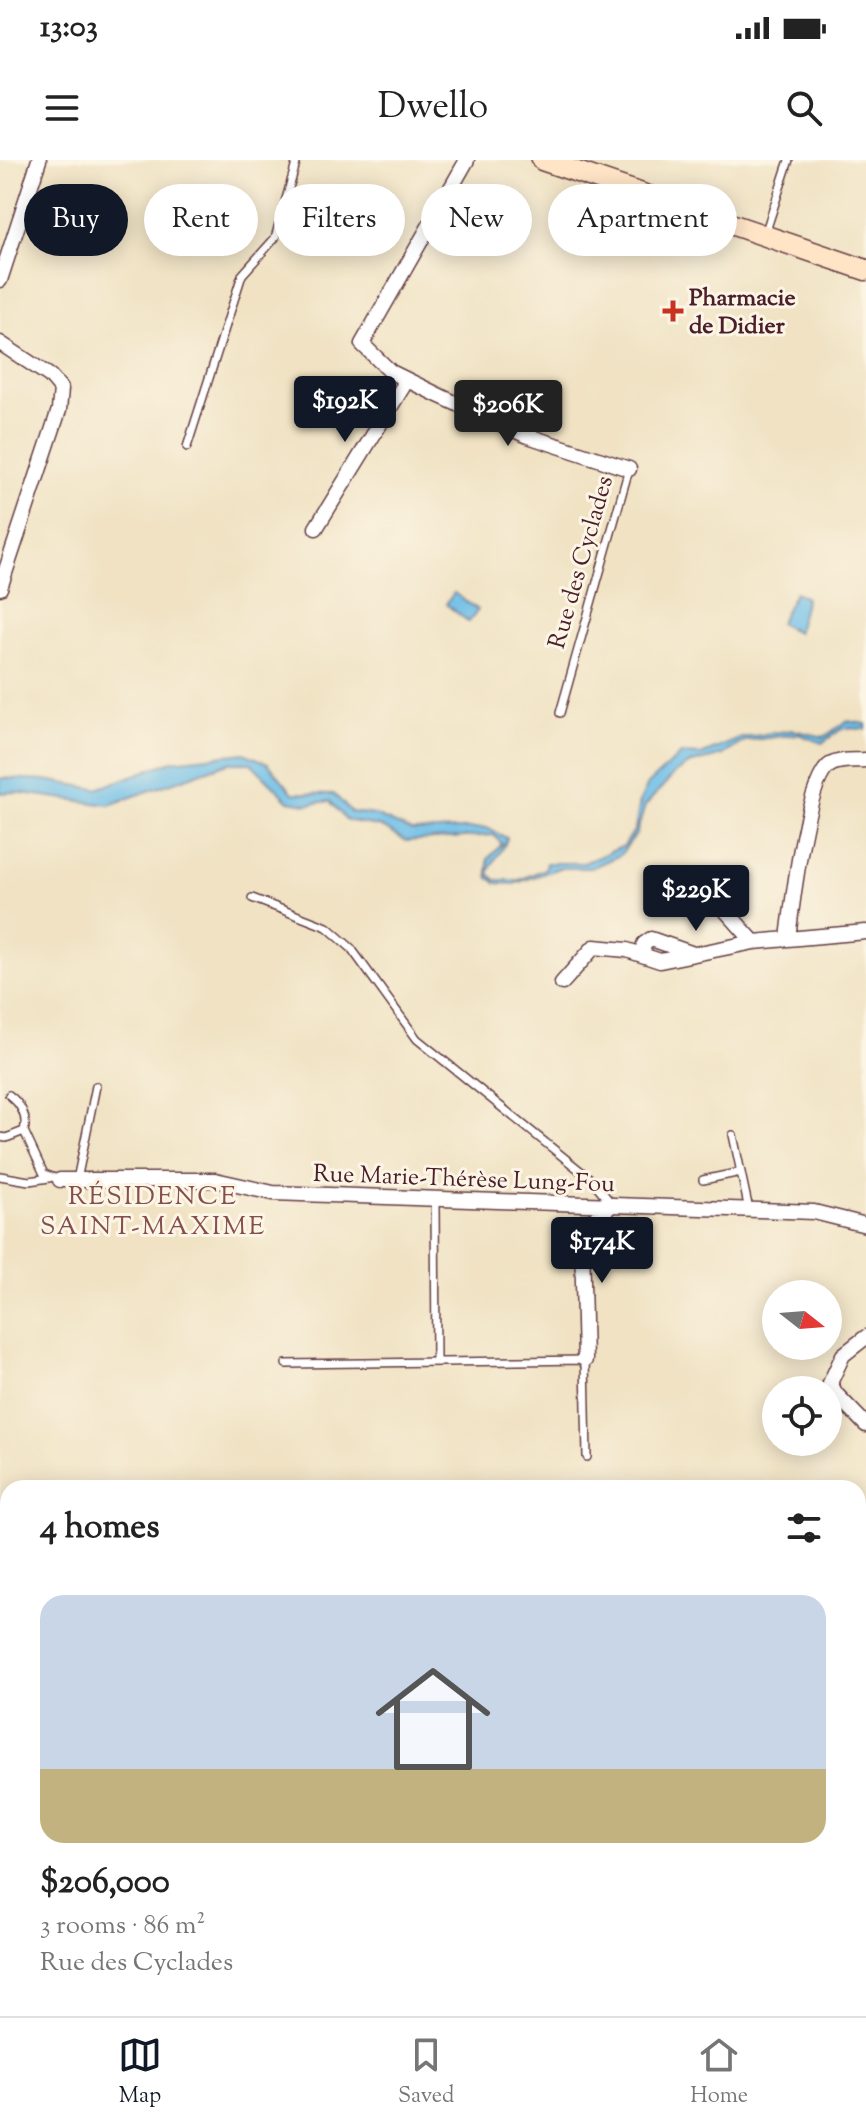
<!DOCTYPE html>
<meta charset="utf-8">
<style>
body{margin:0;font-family:"Sorts Mill Goudy",serif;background:#f2f2f2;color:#222;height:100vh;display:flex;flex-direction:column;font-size:30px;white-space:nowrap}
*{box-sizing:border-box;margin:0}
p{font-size:26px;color:#767676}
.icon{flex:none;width:44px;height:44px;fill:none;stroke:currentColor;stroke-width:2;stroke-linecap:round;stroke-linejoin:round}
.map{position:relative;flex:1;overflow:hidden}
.details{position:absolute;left:0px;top:1320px;width:866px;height:536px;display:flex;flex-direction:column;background:#fff;border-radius:24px 24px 0 0;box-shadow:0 4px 20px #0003}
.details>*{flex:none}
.banner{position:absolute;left:24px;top:24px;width:818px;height:72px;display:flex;gap:16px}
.needle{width:52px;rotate:107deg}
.buttons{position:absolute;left:762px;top:1120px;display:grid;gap:16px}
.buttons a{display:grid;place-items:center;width:80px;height:80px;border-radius:50%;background:#fff;box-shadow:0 4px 20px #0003;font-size:40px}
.price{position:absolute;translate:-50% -68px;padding:0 18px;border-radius:8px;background:#111827;color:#fff;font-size:26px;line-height:52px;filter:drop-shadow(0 2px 4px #0008)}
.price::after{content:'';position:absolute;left:50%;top:48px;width:24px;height:18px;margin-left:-12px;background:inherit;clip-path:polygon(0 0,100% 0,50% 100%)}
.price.current{background:#222;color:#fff}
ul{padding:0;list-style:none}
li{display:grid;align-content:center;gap:16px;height:424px;padding:0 40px}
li+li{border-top:2px solid #e0e0e0}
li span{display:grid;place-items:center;height:248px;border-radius:24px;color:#555}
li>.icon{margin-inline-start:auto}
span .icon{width:144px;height:144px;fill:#fffc;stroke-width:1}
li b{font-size:34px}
h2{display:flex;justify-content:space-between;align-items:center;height:96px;padding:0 40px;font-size:34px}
.pill{padding:0 28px;border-radius:36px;background:#fff;box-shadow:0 4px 20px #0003;font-size:28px;line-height:72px}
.pill.current{background:#111827;color:#fff}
.status{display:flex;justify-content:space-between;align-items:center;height:56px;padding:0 40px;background:#fff;direction:ltr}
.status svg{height:22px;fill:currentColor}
header{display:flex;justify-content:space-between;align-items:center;height:104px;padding:0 40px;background:#fff;font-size:36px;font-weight:600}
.dock{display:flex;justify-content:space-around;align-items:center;height:112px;border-top:2px solid #e0e0e0;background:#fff;font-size:22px;color:#767676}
.dock a{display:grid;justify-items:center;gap:4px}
.dock .current{color:#111827}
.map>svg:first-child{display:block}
.water{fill:#6cbde7;stroke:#5b6e89;stroke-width:2}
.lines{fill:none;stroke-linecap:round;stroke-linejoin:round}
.lane-casing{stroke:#633c42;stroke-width:10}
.street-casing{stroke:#633c42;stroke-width:17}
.secondary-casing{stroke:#633c42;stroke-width:23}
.lane{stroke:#fff;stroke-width:7}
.street{stroke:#fff;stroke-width:14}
.secondary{stroke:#ffe4c6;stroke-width:20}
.poi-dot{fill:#c8321e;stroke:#fcf5e5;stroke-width:3}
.labels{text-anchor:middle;stroke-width:6;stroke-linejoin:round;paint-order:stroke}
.poi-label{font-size:24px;font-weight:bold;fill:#4a1f2b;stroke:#fcf5e5;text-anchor:start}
.street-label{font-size:24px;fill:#4a1f2b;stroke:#fcf5e5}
.neighbourhood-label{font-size:26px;letter-spacing:2px;fill:#844f4d;stroke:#fcf5e5}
</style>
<div class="status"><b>13:03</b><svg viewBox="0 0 49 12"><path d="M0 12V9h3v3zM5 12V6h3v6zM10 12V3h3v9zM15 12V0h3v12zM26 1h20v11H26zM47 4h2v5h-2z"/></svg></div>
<header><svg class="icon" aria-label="menu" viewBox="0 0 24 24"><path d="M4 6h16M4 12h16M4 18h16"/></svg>Dwello<svg class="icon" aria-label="search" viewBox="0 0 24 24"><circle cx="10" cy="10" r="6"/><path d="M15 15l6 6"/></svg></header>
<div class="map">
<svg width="866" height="1856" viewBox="0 0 866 1856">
<rect width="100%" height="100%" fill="#fcf5e5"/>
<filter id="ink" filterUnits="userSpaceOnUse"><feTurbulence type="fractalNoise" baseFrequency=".0125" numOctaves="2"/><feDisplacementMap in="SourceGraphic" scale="16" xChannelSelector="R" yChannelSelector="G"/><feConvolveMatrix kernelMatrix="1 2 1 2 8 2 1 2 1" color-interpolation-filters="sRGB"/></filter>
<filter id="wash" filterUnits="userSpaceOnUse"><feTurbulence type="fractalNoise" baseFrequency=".006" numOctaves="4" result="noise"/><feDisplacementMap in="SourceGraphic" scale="32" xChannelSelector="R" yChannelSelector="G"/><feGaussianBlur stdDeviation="1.8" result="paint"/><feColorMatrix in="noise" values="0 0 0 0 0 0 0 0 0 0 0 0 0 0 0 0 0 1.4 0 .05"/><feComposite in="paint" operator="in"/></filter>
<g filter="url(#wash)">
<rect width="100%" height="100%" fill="#f0e2c3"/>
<path class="water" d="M120,32l-2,7 -85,8 3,-9z
M795,432l11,6 -9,34 -18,-9z
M454,433l24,17 -9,12 -23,-18z
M847,561l19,3v5l-23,-1 -21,15 -24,-9 -53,7 -22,14 -34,9 -15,10 -29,32 -9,28 -16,21 -29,13h-32l-45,16 -18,-1 -8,-6v-18l14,-15 -8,-9 -88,6 -24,-14 -36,-7 -16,-19 -23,3 -18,-3 -38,-38h-23l-119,42 -94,-13 -15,1 1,-15 44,2 52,9 75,-28 72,-8 24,10 25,30 41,1 17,18 24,3 37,16 75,-3 20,10c-3,14 -15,20 -18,35l6,7h24l26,-11 1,-6h38l40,-17 11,-17 5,-28 8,-17 33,-30 20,1 41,-17 51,-8 31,7z"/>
</g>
<g filter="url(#ink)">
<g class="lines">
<defs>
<path id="lane" d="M765,74l24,-74
M187,287l55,-172 33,-37 22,-78
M560,553l69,-244
M252,738l75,29 24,21 66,91 176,142 18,22
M9,935c12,9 19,22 15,36
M733,975l16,75
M0,977l6,1 18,-7 20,43 16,6
M0,1016l29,5 20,-3
M77,1020l19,-94
M703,1020l38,-8
M435,1039l1,163
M286,1204l299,-4 2,97
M0,1392l8,-3
M102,1848l8,8"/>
<path id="street" d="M467,0l-105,184 29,28 49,24 85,39 104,34
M0,120l39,-120
M0,183l50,33 11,13 -2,21 -59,178
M316,368l91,-148
M659,719c54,7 60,26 95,63
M788,778c4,-31 18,-158 42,-173 10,-6 24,-4 36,-5
M642,795l2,-11 7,-5 40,14
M562,823l32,-36 33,3 33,11 94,-19 112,-10
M60,1020h155l58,13 541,19 52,13
M866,1177l-23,18 -13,28 6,11 30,31
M585,1200l-3,-118 10,-21 20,-16
M858,1751h8
M403,1848l1,8
M826,1848l2,8
M635,1856l75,-8"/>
<path id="secondary" d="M542,0l324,110
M858,1632h8
M230,1848l1,8"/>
</defs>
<use href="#lane" class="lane-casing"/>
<use href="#street" class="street-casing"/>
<use href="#secondary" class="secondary-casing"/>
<use href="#lane" class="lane"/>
<use href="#street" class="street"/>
<use href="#secondary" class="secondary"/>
</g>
</g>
<path class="poi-dot" d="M669 139h8v8h8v8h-8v8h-8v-8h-8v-8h8z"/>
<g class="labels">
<g class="poi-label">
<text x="689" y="145">Pharmacie<tspan x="689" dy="28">de Didier</tspan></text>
</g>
<g class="street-label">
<text transform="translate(580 402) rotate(-74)" y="8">Rue des Cyclades</text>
<text transform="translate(464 1018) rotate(2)" y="8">Rue Marie-Thérèse Lung-Fou</text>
</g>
<g class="neighbourhood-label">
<text x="153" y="1044">RÉSIDENCE<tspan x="153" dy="30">SAINT-MAXIME</tspan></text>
</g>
</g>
</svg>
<div class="buttons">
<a><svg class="needle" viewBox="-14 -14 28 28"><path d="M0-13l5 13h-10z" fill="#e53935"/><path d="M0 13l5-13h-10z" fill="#767676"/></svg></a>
<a><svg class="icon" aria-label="locate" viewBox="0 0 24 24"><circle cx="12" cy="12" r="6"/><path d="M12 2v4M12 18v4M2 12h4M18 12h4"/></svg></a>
</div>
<b class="price" style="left:345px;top:284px">$192K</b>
<b class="price current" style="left:508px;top:288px">$206K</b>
<b class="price" style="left:696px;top:773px">$229K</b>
<b class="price" style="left:602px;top:1125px">$174K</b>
<div class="banner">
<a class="pill current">Buy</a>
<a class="pill">Rent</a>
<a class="pill">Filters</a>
<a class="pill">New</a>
<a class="pill">Apartment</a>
</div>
<section class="details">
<h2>4 homes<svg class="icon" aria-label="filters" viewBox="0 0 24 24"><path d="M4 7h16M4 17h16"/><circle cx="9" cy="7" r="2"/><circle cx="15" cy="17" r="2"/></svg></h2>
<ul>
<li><span style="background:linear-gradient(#c9d6e8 70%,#c2b280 0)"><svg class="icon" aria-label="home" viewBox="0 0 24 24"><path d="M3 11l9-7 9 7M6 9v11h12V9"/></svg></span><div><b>$206,000</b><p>3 rooms · 86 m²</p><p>Rue des Cyclades</p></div></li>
</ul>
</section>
</div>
<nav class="dock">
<a class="current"><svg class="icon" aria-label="map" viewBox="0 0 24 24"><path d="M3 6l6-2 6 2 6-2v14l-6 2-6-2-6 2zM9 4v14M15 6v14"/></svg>Map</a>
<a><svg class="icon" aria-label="saved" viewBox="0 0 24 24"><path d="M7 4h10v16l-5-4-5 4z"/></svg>Saved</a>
<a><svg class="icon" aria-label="home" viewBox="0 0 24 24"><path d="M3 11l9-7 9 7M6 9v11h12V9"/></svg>Home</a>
</nav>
